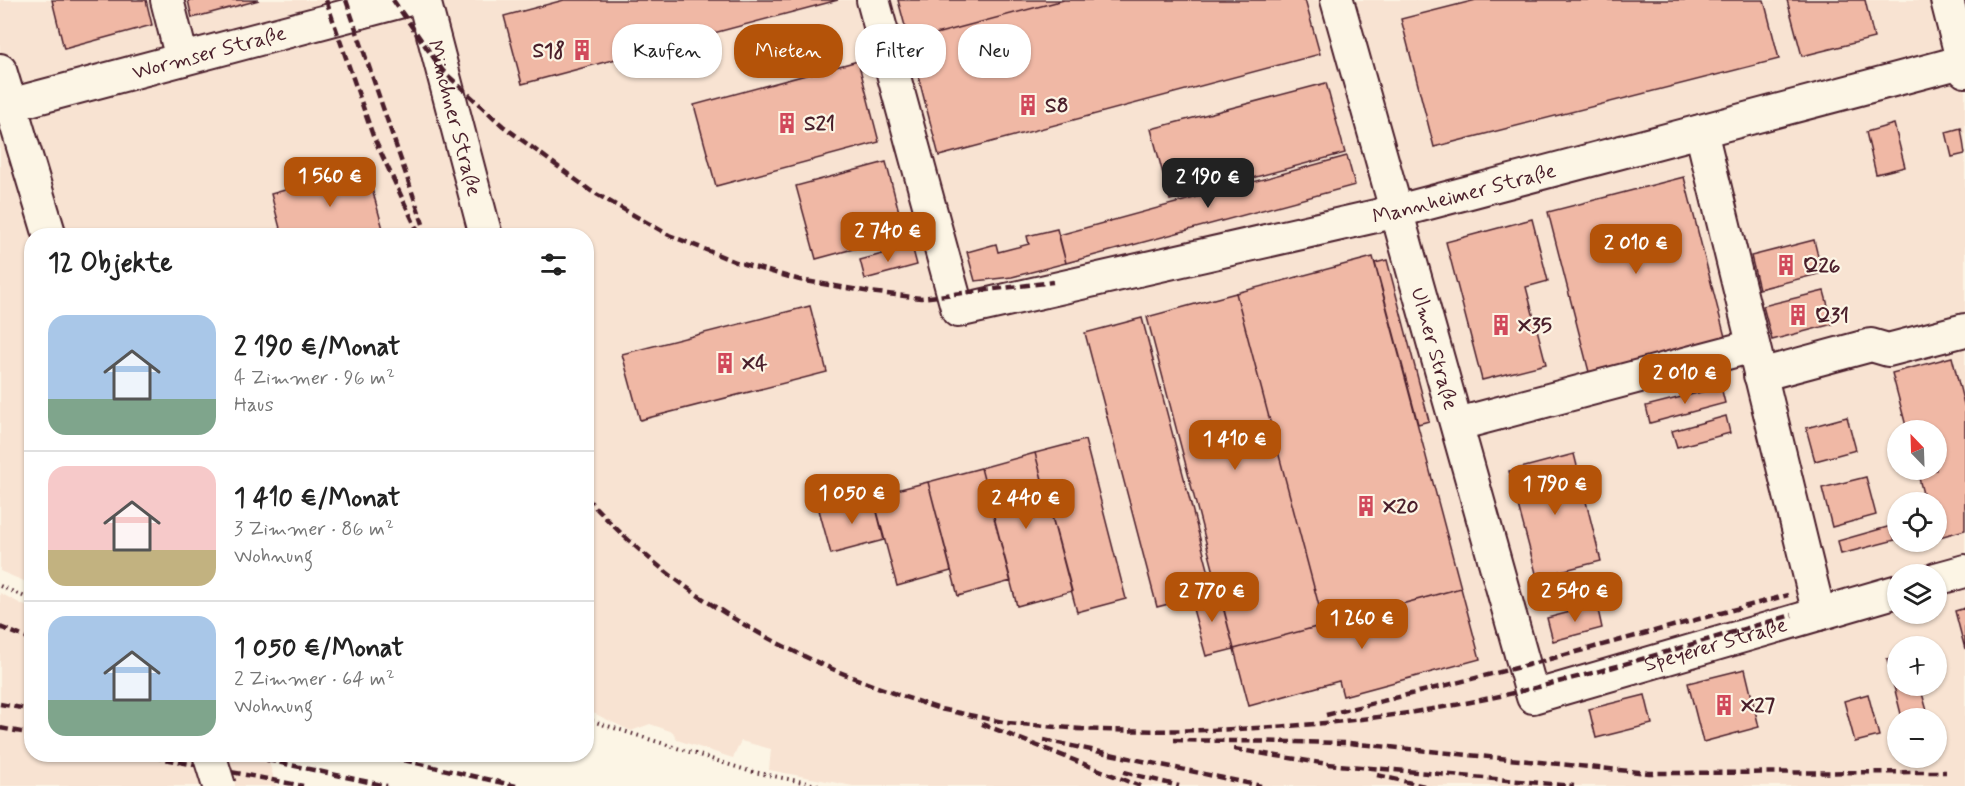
<!DOCTYPE html>
<html lang="de">
<meta charset="utf-8">
<style>
body{margin:0;font-family:Mynerve,sans-serif;background:#f2f2f2;color:#222;height:100vh;display:flex;flex-direction:column;font-size:22px;white-space:nowrap}
*{box-sizing:border-box;margin:0}
p{font-size:20px;color:#767676}
.icon{flex:none;width:33px;height:33px;fill:none;stroke:currentColor;stroke-width:2;stroke-linecap:round;stroke-linejoin:round}
.map{position:relative;flex:1;overflow:hidden}
.sheet{position:absolute;left:24px;top:228px;width:570px;height:534px;display:flex;flex-direction:column;background:#fff;border-radius:24px;box-shadow:0 2px 4px #0004}
.sheet>*{flex:none}
.top-card{position:absolute;left:612px;top:24px;width:570px;height:54px;display:flex;gap:12px}
.needle{width:39px;rotate:337deg}
.fabs{position:absolute;left:1887px;top:420px;display:grid;gap:12px}
.fabs a{display:grid;place-items:center;width:60px;height:60px;border-radius:50%;background:#fff;box-shadow:0 2px 4px #0004;font-size:30px}
.price{position:absolute;translate:-50% -51px;padding:0 14px;border-radius:12px;background:#b45309;color:#fff;font-size:20px;line-height:39px;filter:drop-shadow(0 2px 3px #0008)}
.price::after{content:'';position:absolute;left:50%;top:36px;width:18px;height:14px;margin-left:-9px;background:inherit;clip-path:polygon(0 0,100% 0,50% 100%)}
.price.selected{background:#222;color:#fff}
ul{padding:0;list-style:none}
li{display:flex;align-items:center;gap:18px;height:150px;padding:0 24px}
li+li{border-top:2px solid #e0e0e0}
li span{display:grid;place-items:center;flex:none;width:168px;height:120px;border-radius:18px;color:#555}
li>.icon{margin-inline-start:auto}
span .icon{width:72px;height:72px;fill:#fffc;stroke-width:1}
li b{font-size:26px}
h2{display:flex;justify-content:space-between;align-items:center;height:72px;padding:0 24px;font-size:26px}
.tag{padding:0 21px;border-radius:24px;background:#fff;box-shadow:0 2px 4px #0004;font-size:21px;line-height:54px}
.tag.selected{background:#b45309;color:#fff}
.map>svg:first-child{display:block}
.built{fill:#f8e3d2;fill-rule:evenodd}
.building{fill:#f0b8a5;stroke:#4a1f2b;stroke-width:1.5}
.lines{fill:none;stroke-linecap:round;stroke-linejoin:round}
.minor-casing{stroke:#4a1f2b;stroke-width:36}
.path{stroke:#4a1f2b;stroke-width:4;stroke-dasharray:1.5 4.5;stroke-linecap:butt}
.minor{stroke:#fcf5e5;stroke-width:32}
.rail{stroke:#4a1f2b;stroke-width:4.5;stroke-dasharray:9 4.5;stroke-linecap:butt}
.minor-bridge-casing{stroke:#4a1f2b;stroke-width:36;stroke-linecap:butt}
.minor-bridge{stroke:#fcf5e5;stroke-width:32}
.labels{text-anchor:middle;stroke-width:4.5;stroke-linejoin:round;paint-order:stroke}
.poi-label{font-size:21px;font-weight:bold;fill:#4a1f2b;stroke:#fcf5e5;text-anchor:start}
.street-label{font-size:21px;fill:#4a1f2b;stroke:#fcf5e5}
</style>
<div class="map">
<svg width="1965" height="786" viewBox="0 0 1965 786">
<rect width="100%" height="100%" fill="#fcf5e5"/>
<filter id="ink" filterUnits="userSpaceOnUse"><feTurbulence type="fractalNoise" baseFrequency=".0167" numOctaves="2"/><feDisplacementMap in="SourceGraphic" scale="12" xChannelSelector="R" yChannelSelector="G"/><feConvolveMatrix kernelMatrix="1 2 1 2 8 2 1 2 1" color-interpolation-filters="sRGB"/></filter>
<g filter="url(#ink)">
<path class="built" d="M0,0h1965v786h-1112l-84,-16 2,-21 -30,-8 -8,17 -56,-18 -4,-8 -23,-8 -19,7 -44,-21 -1,-474h-554l-1,348 -31,-13zM1898,430h38v40h-38zM1898,502h38v40h-38zM1898,574h38v40h-38zM1898,646h38v40h-38zM1898,718h38v40h-38z
M0,593l31,16 1,145 235,1 9,31h-276z"/>
<path class="building" d="M52,0h94l6,25 -88,24z
M188,0h71l-67,18z
M564,0h274l-316,84 -18,-68z
M898,0h166l-155,41z
M1064,0h241l15,54 -381,102 -30,-115z
M1476,0h288l15,59 -345,88 -33,-128z
M1787,0h78l9,38 -72,18z
M858,61l21,81 -163,44 -22,-81z
M1326,83l19,70 -175,47 -19,-71z
M1894,124l11,43 -29,7 -10,-42z
M1961,128l4,26 -13,3 -6,-25z
M1347,156l8,29 -289,78 -7,-28z
M886,162l19,73 -89,24 -20,-73z
M366,167l19,69h-103l-11,-42z
M1684,177l41,160 -136,35 -41,-160z
M1532,219l16,62 -22,6 20,77 -64,16 -36,-138z
M1057,229l9,34 -54,14 -37,4 -8,-29 29,-8 2,8 31,-8 -2,-8z
M1814,240l8,33 -63,16 -8,-33z
M912,246l5,19 -52,14 -5,-19z
M1373,257l88,331 -137,37 -88,-332z
M1387,260l42,161 -11,3 -43,-161z
M1824,291l9,33 -61,16 -9,-34z
M1236,293l88,332 -90,24 -87,-332z
M810,306l17,66 -187,48 -18,-66z
M1142,318l72,274 -57,15 -72,-274z
M1952,357l13,51v122l-29,8v-36h-11l-8,-32h19v-40h-29l-15,-57z
M1721,387l4,16 -75,20 -4,-17z
M1726,416l4,17 -53,14 -5,-16z
M1847,417l9,33 -41,11 -9,-33z
M1085,440l41,159 -49,13 -42,-159z
M1035,453l37,138 -55,15 -36,-138z
M1574,454l27,107 -64,16 -28,-106z
M981,468l30,113 -53,15 -30,-114z
M1866,477l10,38 -44,12 -10,-39z
M928,482l23,89 -54,15 -24,-90z
M873,496l11,44 -53,14 -12,-44z
M1891,526l4,14 -54,14 -3,-13z
M1461,588l19,71 -137,37 -4,-15 -90,25 -15,-57z
M1219,590l15,59 -28,7 -16,-58z
M1597,605l5,23 -49,13 -6,-23z
M1965,608v41l-10,-38z
M1898,656v30h22l9,32h-27l-15,-59z
M1745,669l14,58 -56,15 -15,-59z
M1868,694l11,42 -24,6 -11,-41z
M1645,695l7,29 -56,14 -7,-29z"/>
<g class="lines">
<defs>
<g id="minor">
<path d="M167,0l15,59"/>
<path id="s1" d="M424,0l62,236"/>
<path id="s2" d="M873,0l85,311 440,-100 567,-150"/>
<path id="s3" d="M1337,0l196,697 365,-106"/>
<path d="M1947,0l18,71"/>
<path d="M0,70l50,166"/>
<path id="s4" d="M10,105l396,-105"/>
<path d="M1701,131l118,483"/>
<path d="M1760,375l111,-30 17,5 77,-20"/>
<path d="M1458,424l295,-78"/>
<path d="M1936,579l29,-8"/>
</g>
</defs>
<use href="#minor" class="minor-casing"/>
<path class="path" d="M0,586l32,14
M586,719l163,52 73,15"/>
<use href="#minor" class="minor"/>
<path class="rail" d="M326,0l47,136 47,100
M346,0l77,224
M393,0l50,71 60,55 88,65 78,44 67,27 64,18 70,12 51,6 132,-16
M586,497c84,94 193,156 311,197
M0,627l32,13
M890,692l50,17 68,14 74,6
M0,704l32,6
M1326,715l198,-49 264,-71
M982,724l158,62
M0,728l32,6
M1076,729c124,5 251,-1 374,-23 116,-21 229,-59 342,-91
M1044,740l217,46
M1174,740l175,3 300,30 297,-1
M1234,749l93,15 247,22
M139,754l164,32
M240,754l147,32
M377,754l139,32
M1124,772l55,14
M1377,775l47,11"/>
<defs>
<path id="minor-bridge" d="M209,754l10,32"/>
</defs>
<use href="#minor-bridge" class="minor-bridge-casing"/>
<use href="#minor-bridge" class="minor-bridge"/>
</g>
</g>
<defs>
<symbol id="building-bare" viewBox="-9 -9 18 18"><path d="M-4-6H4V6H1V3H-1V6H-4ZM-2.5-4.3h1.7v1.8h-1.7ZM.8-4.3h1.7v1.8H.8ZM-2.5-1h1.7V.8h-1.7ZM.8-1h1.7V.8H.8Z" fill="#d1495b" stroke="#fcf5e5" stroke-width="2.5" paint-order="stroke"/></symbol>
</defs>
<g fill-rule="evenodd">
<use href="#building-bare" x="567" y="35" width="30" height="30"/>
<use href="#building-bare" x="1013" y="90" width="30" height="30"/>
<use href="#building-bare" x="772" y="108" width="30" height="30"/>
<use href="#building-bare" x="1771" y="250" width="30" height="30"/>
<use href="#building-bare" x="1783" y="300" width="30" height="30"/>
<use href="#building-bare" x="1486" y="310" width="30" height="30"/>
<use href="#building-bare" x="710" y="348" width="30" height="30"/>
<use href="#building-bare" x="1351" y="491" width="30" height="30"/>
<use href="#building-bare" x="1709" y="690" width="30" height="30"/>
</g>
<g class="labels">
<g class="poi-label">
<text x="565" y="57" text-anchor="end">S18</text>
<text x="1045" y="112">S8</text>
<text x="804" y="130">S21</text>
<text x="1803" y="272">Q26</text>
<text x="1815" y="322">Q31</text>
<text x="1518" y="332">X35</text>
<text x="742" y="370">X4</text>
<text x="1383" y="513">X20</text>
<text x="1741" y="712">X27</text>
</g>
<g class="street-label">
<text dy="7" stroke="none"><textPath href="#s4" startOffset="206">Wormser Straße</textPath></text>
<text dy="7" stroke="none"><textPath href="#s1" startOffset="122">Münchner Straße</textPath></text>
<text dy="7" stroke="none"><textPath href="#s2" startOffset="842">Mannheimer Straße</textPath></text>
<text dy="7" stroke="none"><textPath href="#s3" startOffset="362">Ulmer Straße</textPath></text>
<text dy="7" stroke="none"><textPath href="#s3" startOffset="914">Speyerer Straße</textPath></text>
</g>
</g>
</svg>
<div class="fabs">
<a><svg class="needle" viewBox="-14 -14 28 28"><path d="M0-13l5 13h-10z" fill="#e53935"/><path d="M0 13l5-13h-10z" fill="#767676"/></svg></a>
<a><svg class="icon" aria-label="locate" viewBox="0 0 24 24"><circle cx="12" cy="12" r="6"/><path d="M12 2v4M12 18v4M2 12h4M18 12h4"/></svg></a>
<a><svg class="icon" aria-label="layers" viewBox="0 0 24 24"><path d="M12 4l9 5-9 5-9-5zM3 14l9 5 9-5"/></svg></a>
<a>+</a>
<a>−</a>
</div>
<b class="price" style="left:330px;top:208px">1 560 €</b>
<b class="price selected" style="left:1208px;top:209px">2 190 €</b>
<b class="price" style="left:888px;top:263px">2 740 €</b>
<b class="price" style="left:1636px;top:275px">2 010 €</b>
<b class="price" style="left:1685px;top:405px">2 010 €</b>
<b class="price" style="left:1235px;top:471px">1 410 €</b>
<b class="price" style="left:1555px;top:516px">1 790 €</b>
<b class="price" style="left:852px;top:525px">1 050 €</b>
<b class="price" style="left:1026px;top:530px">2 440 €</b>
<b class="price" style="left:1212px;top:623px">2 770 €</b>
<b class="price" style="left:1575px;top:623px">2 540 €</b>
<b class="price" style="left:1362px;top:650px">1 260 €</b>
<div class="top-card">
<a class="tag">Kaufen</a>
<a class="tag selected">Mieten</a>
<a class="tag">Filter</a>
<a class="tag">Neu</a>
</div>
<section class="sheet">
<h2>12 Objekte<svg class="icon" aria-label="filters" viewBox="0 0 24 24"><path d="M4 7h16M4 17h16"/><circle cx="9" cy="7" r="2"/><circle cx="15" cy="17" r="2"/></svg></h2>
<ul>
<li><span style="background:linear-gradient(#a9c7e8 70%,#7fa58c 0)"><svg class="icon" aria-label="home" viewBox="0 0 24 24"><path d="M3 11l9-7 9 7M6 9v11h12V9"/></svg></span><div><b>2 190 €/Monat</b><p>4 Zimmer · 96 m²</p><p>Haus</p></div></li>
<li><span style="background:linear-gradient(#f6c9c9 70%,#c2b280 0)"><svg class="icon" aria-label="home" viewBox="0 0 24 24"><path d="M3 11l9-7 9 7M6 9v11h12V9"/></svg></span><div><b>1 410 €/Monat</b><p>3 Zimmer · 86 m²</p><p>Wohnung</p></div></li>
<li><span style="background:linear-gradient(#a9c7e8 70%,#7fa58c 0)"><svg class="icon" aria-label="home" viewBox="0 0 24 24"><path d="M3 11l9-7 9 7M6 9v11h12V9"/></svg></span><div><b>1 050 €/Monat</b><p>2 Zimmer · 64 m²</p><p>Wohnung</p></div></li>
</ul>
</section>
</div>
